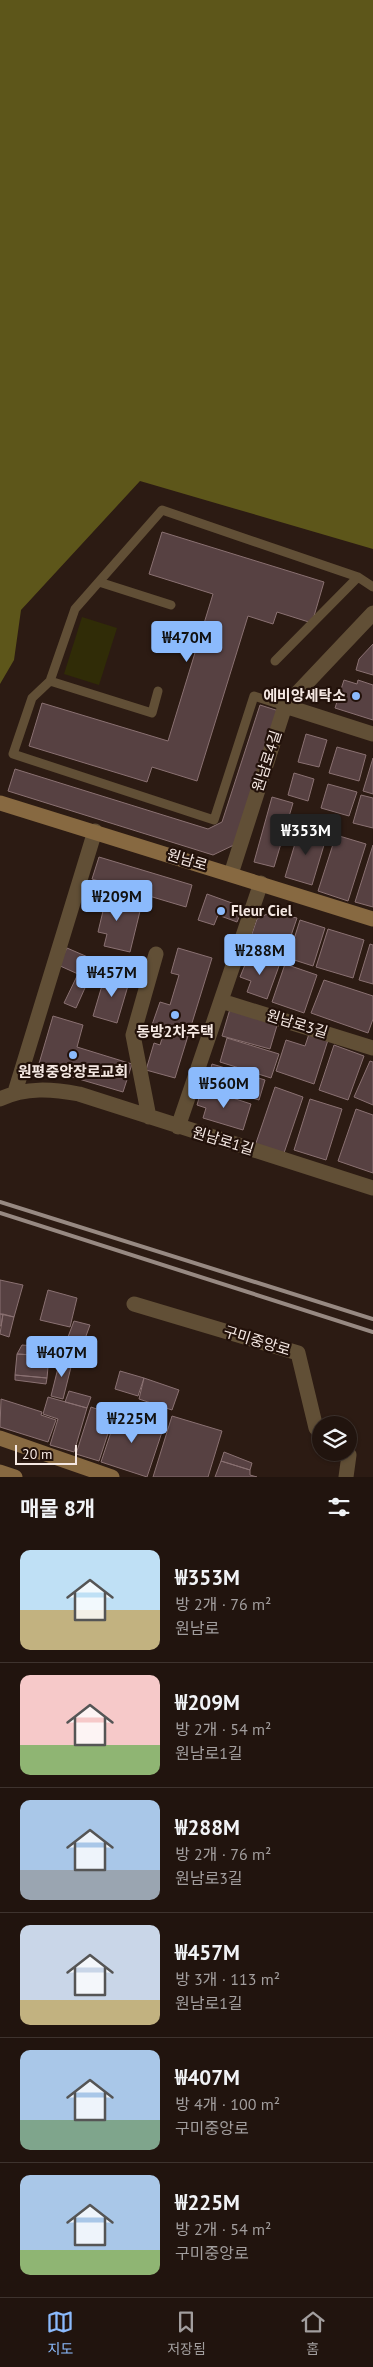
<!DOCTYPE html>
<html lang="ko">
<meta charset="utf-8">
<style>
body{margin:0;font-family:"PT Sans","Noto Sans KR",sans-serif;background:#2d211c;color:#f1f3f6;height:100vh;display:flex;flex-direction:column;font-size:19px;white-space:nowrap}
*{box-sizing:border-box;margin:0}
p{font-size:16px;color:#a29e9e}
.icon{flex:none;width:28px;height:28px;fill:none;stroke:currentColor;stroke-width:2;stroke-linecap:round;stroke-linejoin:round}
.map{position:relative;height:1477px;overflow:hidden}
.sheet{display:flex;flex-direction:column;background:#21140e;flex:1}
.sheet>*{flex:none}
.fabs{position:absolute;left:312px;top:1416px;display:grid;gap:10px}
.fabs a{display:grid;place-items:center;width:45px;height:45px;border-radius:50%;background:#21140e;box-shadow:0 1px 4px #0004,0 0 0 1px #3e332e;font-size:25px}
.scale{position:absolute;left:15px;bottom:12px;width:62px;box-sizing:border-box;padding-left:5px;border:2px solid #f5e8e3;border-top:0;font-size:14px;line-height:18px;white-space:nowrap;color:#f5e8e3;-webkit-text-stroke:4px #22110a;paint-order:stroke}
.price{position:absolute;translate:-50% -42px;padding:0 11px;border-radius:5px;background:#8bbafc;color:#111;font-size:16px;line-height:32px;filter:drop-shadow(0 1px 2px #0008)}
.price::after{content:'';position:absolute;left:50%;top:30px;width:15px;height:11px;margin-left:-8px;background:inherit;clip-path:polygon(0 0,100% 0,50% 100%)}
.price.current{background:#222;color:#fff}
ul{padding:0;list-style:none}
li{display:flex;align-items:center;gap:15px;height:125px;padding:0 20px}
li+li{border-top:1px solid #3e332e}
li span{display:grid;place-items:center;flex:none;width:140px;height:100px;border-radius:10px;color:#555}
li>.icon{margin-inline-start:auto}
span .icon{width:60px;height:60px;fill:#fffc;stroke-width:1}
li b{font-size:21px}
h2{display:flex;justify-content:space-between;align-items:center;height:60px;padding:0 20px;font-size:21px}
.dock{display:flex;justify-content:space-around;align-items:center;height:70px;border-top:1px solid #3e332e;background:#21140e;font-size:14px;color:#a29e9e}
.dock a{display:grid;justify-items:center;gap:2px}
.dock .current{color:#8bbafc}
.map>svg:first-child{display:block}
.green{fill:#302c07}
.forest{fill:#5d561a}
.building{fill:#574142;stroke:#8a7172}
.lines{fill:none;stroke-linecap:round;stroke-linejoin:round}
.lane{stroke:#614f36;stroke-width:9}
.street{stroke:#614f36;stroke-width:15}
.secondary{stroke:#876941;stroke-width:15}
.rail{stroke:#978982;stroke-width:4}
.poi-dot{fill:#8bbafc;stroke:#22110a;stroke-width:2}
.labels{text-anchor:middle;stroke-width:4.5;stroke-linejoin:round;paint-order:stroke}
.poi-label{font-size:15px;font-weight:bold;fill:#f5e8e3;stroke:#22110a}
.street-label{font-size:15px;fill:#f5e8e3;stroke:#22110a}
</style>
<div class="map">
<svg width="373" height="1477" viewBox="0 0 373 1477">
<rect width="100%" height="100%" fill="#2c1b13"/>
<path class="green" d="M82,617l35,11 -18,57 -35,-11z"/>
<path class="forest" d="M0,0h373v549l-233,-68 -119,129 -7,50 -14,24z"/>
<path class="building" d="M162,532l162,50 -12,41 -35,-11 -4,12 -25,-8 -51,165 -45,-14 -5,15 -118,-36 13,-43 126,38 45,-147 -64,-20z
M373,644v31l-17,-5 3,-11z
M344,680l13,4 1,-4 15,5v35l-38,-12z
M260,705l19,6 -43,133 -23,11 -205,-64 7,-22 193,60 14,-7z
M306,734l21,6 -8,27 -21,-5z
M337,747l29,8 -7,26 -30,-8z
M373,758v36l-10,-3z
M294,773l20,6 -6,22 -20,-6z
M328,784l29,8 -8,24 -28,-8z
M361,795l12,3v30l-20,-5z
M272,797l21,6 -19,64 -20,-5z
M300,827l27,8 -15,50 -27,-8z
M336,835l30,9 -18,57 -30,-10z
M373,845v62l-18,-5z
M99,857l93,28 -6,22 -94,-28z
M207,894l36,13 -6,15 -19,-7 -4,10 -16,-5z
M90,896l51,11 -11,45 -26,-6 3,-12 -9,-2 5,-21 -16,-4z
M271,912l26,6 -15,44 -36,-11 11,-32z
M300,920l25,8 -12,38 -25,-8z
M328,929l36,11 -11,38 -37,-11z
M370,944l3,1v39l-14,-4z
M67,948l30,13 -21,47 -12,-5 14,-29 -20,-9z
M178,948l34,10 -37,120 -29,-8 8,-27 6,2 5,-16 -13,-4 8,-23 10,3 9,-30 -8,-2z
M249,955l30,11 -12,33 -20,-7 4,-11 -11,-4z
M285,964l32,11 -13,38 -32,-11z
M106,972l24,7 -13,44 -24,-7z
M324,980l49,16v23l-5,14 -57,-20z
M230,1009l48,13 -8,27 -48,-13z
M53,1016l30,9 -6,22 55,17 -9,28 -85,-25z
M309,1034l19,6 -14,44 -38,-13 10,-31 19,6z
M227,1038l52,16 -8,24 -51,-16z
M334,1045l30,11 -16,44 -29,-10z
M370,1061l3,1v43l-19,-8z
M212,1064l53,16 -6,20 -53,-15z
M275,1087l28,10 -20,59 -28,-10z
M202,1088l49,16 -8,26 -40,-12 3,-10 -9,-3z
M310,1099l32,10 -16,51 -32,-10z
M356,1109l17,6v58l-35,-12z
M0,1280l23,5 -9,32 -14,-3z
M48,1290l29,8 -7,29 -30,-7z
M0,1314h3l-2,12h-1z
M3,1314l11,3 -5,20 -9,-3z
M74,1321l16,4 -12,33 -10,-3 3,-8 -6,-2z
M22,1345l26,2 1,9 -32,-2z
M53,1351l6,2 -3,9 -5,-1z
M17,1354l32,2 -2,22 -32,-3z
M61,1356l12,3 -10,40 -12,-3z
M120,1371l24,7 -6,18 -23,-7z
M15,1375l32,3 -1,6 -31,-4z
M144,1378l35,12 -7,20 -33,-11z
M69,1391l22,6 -4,11 -22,-6z
M48,1397l39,11 -13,44 -24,-7 8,-26 -15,-5z
M1,1399l41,13 -1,3 15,5 -8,22 -48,-15z
M91,1407l23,8 -15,46 -23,-7z
M118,1411l46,15 -17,51 -46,-15z
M172,1416l50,15 -14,46h-55z
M224,1452l28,11 -2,7 -29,-9z
M221,1461l29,9v5l7,2h-42z"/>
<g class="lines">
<path class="lane" d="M99,582l72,23
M275,661l83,-84
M50,681l102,32 6,-22
M285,706l-31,-10 -40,124 -201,-66 19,-56 18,-17 25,-72 87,-99 196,67 15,10"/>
<path class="street" d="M285,706l88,28
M231,874l54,-168 88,-93
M221,1001l152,47
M15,1092l80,-261
M0,1099c26,-12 52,-10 79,-5l294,94
M149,1117l-16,-82 23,-81
M178,1127l83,-244
M134,1304l164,49 18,75 5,6
M344,1452l5,3 -3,22"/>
<path class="secondary" d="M0,803l373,116
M0,1438l112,39
M0,1472l15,5"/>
<path class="rail" d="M0,1202l373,117
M0,1213l373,119"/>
</g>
<g class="poi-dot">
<circle cx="356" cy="696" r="5"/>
<circle cx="221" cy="911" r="5"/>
<circle cx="175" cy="1015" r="5"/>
<circle cx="73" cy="1055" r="5"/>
</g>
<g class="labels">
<g class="poi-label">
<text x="346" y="701" text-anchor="end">에비앙세탁소</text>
<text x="231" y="916" text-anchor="start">Fleur Ciel</text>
<text x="175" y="1037">동방2차주택</text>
<text x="73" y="1077">원평중앙장로교회</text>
</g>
<g class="street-label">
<text transform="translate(267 761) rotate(-72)" y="5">원남로4길</text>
<text transform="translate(187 860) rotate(17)" y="5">원남로</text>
<text transform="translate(297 1024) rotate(17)" y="5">원남로3길</text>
<text transform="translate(223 1141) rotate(17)" y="5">원남로1길</text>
<text transform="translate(257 1341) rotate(17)" y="5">구미중앙로</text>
</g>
</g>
</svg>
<div class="fabs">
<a><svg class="icon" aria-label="layers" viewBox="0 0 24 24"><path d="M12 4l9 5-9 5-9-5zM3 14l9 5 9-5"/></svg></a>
</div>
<div class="scale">20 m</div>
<b class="price" style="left:187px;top:663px">₩470M</b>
<b class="price current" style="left:306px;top:856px">₩353M</b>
<b class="price" style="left:117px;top:922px">₩209M</b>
<b class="price" style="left:260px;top:976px">₩288M</b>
<b class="price" style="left:112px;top:998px">₩457M</b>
<b class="price" style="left:224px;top:1109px">₩560M</b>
<b class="price" style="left:62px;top:1378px">₩407M</b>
<b class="price" style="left:132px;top:1444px">₩225M</b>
</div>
<section class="sheet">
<h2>매물 8개<svg class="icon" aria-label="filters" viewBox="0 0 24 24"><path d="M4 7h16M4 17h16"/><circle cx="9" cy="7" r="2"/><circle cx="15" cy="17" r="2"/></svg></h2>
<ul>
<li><span style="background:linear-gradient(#bfe0f5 60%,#c2b280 0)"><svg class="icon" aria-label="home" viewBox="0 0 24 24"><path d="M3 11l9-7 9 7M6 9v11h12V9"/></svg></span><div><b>₩353M</b><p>방 2개 · 76 m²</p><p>원남로</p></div></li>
<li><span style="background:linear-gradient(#f6c9c9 70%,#8fb573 0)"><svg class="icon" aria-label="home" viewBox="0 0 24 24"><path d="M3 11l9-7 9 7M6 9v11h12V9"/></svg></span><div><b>₩209M</b><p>방 2개 · 54 m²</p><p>원남로1길</p></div></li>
<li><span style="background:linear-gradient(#a9c7e8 70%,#9aa5b1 0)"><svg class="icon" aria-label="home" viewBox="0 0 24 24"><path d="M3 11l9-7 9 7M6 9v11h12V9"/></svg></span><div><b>₩288M</b><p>방 2개 · 76 m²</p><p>원남로3길</p></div></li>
<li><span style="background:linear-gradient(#c9d6e8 75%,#c2b280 0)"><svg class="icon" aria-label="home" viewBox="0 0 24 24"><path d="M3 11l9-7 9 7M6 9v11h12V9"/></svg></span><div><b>₩457M</b><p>방 3개 · 113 m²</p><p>원남로1길</p></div></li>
<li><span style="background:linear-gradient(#a9c7e8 70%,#7fa58c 0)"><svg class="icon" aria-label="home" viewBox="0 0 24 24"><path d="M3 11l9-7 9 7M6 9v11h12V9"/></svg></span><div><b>₩407M</b><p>방 4개 · 100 m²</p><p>구미중앙로</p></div></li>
<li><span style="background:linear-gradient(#a9c7e8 75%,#8fb573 0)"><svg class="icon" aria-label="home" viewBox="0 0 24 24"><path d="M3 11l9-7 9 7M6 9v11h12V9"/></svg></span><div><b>₩225M</b><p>방 2개 · 54 m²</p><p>구미중앙로</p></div></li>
</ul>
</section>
<nav class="dock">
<a class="current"><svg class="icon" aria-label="map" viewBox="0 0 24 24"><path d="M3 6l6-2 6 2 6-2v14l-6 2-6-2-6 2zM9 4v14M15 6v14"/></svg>지도</a>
<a><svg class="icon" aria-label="saved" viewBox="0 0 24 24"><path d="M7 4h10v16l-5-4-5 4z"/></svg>저장됨</a>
<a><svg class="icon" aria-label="home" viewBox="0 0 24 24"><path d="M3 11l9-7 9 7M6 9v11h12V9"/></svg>홈</a>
</nav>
